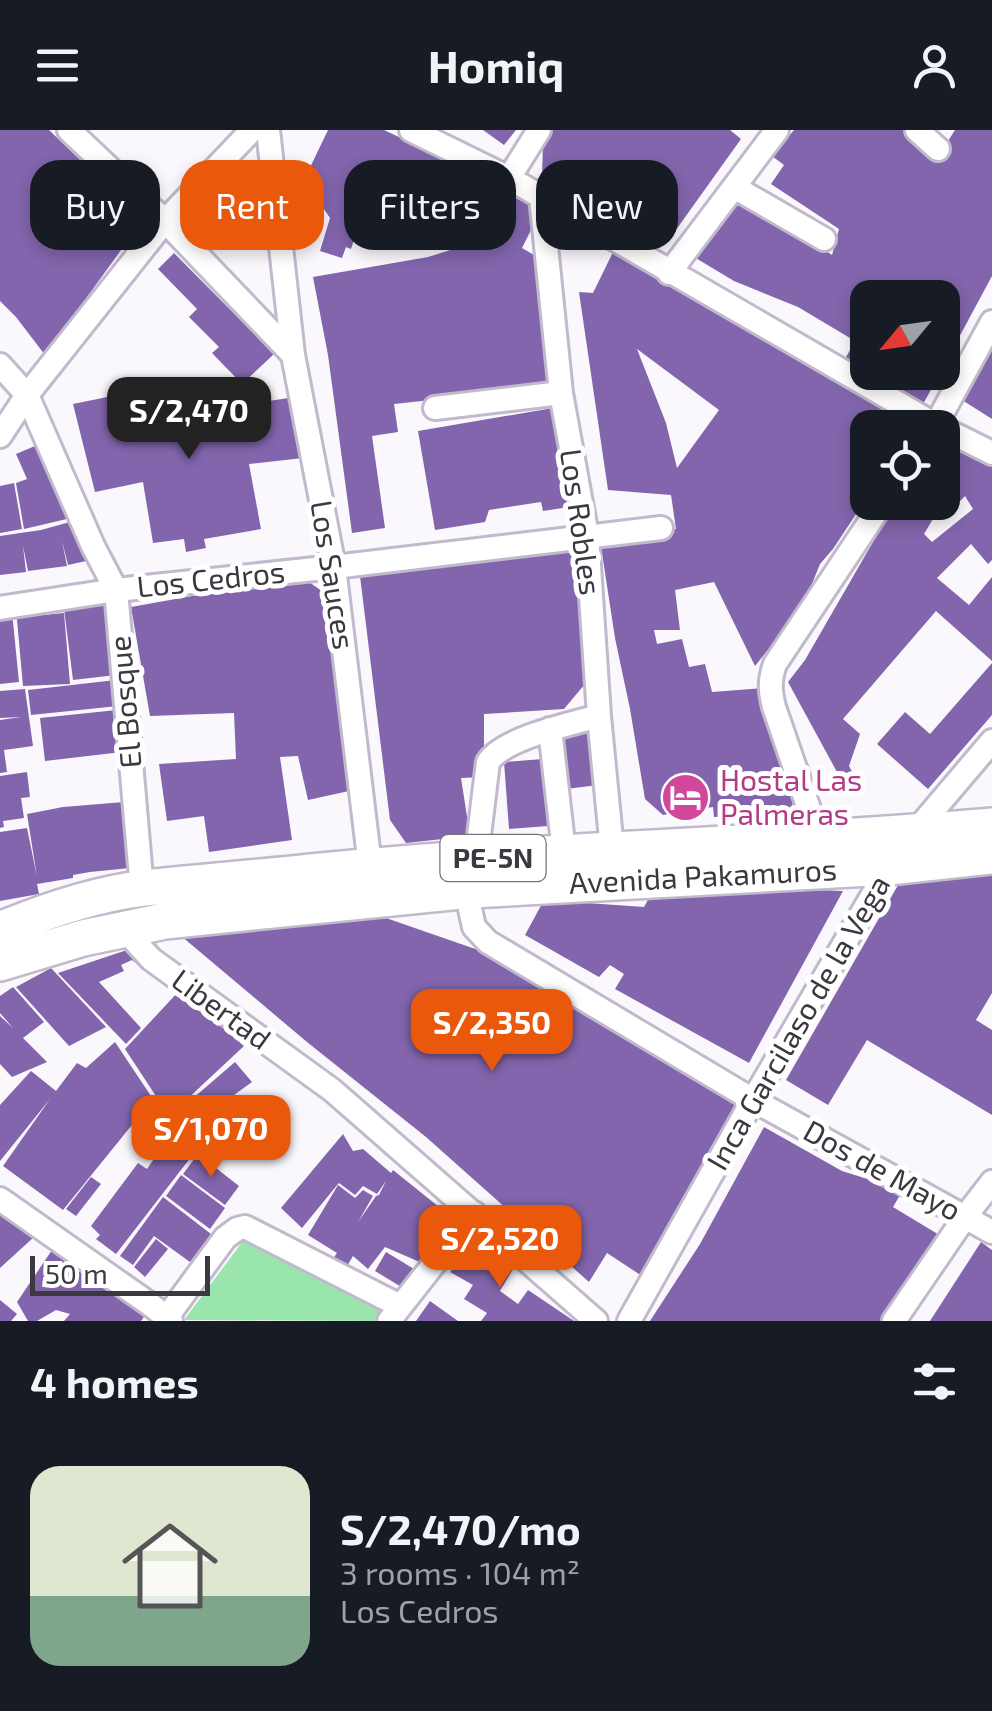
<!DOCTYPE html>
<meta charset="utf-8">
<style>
body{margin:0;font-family:"Exo 2",sans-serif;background:#20242c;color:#f1f3f6;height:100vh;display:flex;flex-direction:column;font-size:38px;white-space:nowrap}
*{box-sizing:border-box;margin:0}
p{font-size:32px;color:#9ea1a6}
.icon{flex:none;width:55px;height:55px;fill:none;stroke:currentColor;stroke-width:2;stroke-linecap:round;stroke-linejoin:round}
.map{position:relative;height:1191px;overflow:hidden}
.details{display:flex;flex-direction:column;background:#171b24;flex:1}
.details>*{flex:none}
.hud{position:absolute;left:30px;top:30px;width:932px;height:90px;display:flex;gap:20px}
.needle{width:65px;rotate:241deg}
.tools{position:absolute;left:850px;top:150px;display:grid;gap:20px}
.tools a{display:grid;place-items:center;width:110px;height:110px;border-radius:20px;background:#171b24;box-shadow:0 5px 15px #0003;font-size:50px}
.scale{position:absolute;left:30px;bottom:25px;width:180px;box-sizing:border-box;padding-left:10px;border:5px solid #3b3840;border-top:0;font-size:28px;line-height:35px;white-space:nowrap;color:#3b3840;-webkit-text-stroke:8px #fff;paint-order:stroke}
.price{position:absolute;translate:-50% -85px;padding:0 22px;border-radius:20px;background:#ea580c;color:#fff;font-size:32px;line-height:65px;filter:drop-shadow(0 2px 5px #0008)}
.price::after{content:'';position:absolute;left:50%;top:60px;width:30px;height:22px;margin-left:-15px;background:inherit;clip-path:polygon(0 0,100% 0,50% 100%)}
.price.on{background:#222;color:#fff}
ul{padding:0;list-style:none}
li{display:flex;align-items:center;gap:30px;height:250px;padding:0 30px}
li+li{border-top:2px solid #363941}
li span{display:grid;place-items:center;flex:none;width:280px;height:200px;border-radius:30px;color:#555}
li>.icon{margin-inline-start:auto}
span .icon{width:120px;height:120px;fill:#fffc;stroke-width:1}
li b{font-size:42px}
h2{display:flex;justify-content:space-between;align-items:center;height:120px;padding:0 30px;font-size:42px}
.pill{padding:0 35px;border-radius:30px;background:#171b24;box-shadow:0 5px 15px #0003;font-size:35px;line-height:90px}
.pill.on{background:#ea580c;color:#fff}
header{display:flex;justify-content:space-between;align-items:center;height:130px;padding:0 30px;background:#171b24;font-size:45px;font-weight:700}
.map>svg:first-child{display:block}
.green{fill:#9ae4ad}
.building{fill:#8265ac;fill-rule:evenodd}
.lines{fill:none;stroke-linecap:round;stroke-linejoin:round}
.minor-casing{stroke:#c0bacc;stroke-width:28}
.highway-casing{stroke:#c0bacc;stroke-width:40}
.minor{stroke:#fff;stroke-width:22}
.highway{stroke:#fff;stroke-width:35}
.labels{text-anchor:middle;stroke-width:10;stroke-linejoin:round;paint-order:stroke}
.shield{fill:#fff;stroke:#767479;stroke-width:2.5}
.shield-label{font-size:28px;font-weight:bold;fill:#3b3840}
.street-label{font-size:30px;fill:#3b3840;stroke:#fff}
.hotel-label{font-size:30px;fill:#b23c85;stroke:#fff;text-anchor:start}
</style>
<header><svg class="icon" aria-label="menu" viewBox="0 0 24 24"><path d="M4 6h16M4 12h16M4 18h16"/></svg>Homiq<svg class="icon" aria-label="person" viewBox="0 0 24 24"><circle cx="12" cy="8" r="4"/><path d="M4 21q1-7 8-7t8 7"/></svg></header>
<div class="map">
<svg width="992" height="1191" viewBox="0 0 992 1191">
<rect width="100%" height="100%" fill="#faf8fc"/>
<path class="green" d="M243,1111l141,69 -8,11 -192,-1z"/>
<path class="building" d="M0,0h49l77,74 14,20 -95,131 -29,-38 -16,-16z
M328,0h56l51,24 99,54 -2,20 -10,20 19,11 12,128 -159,17 4,28 -26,4 13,92 -33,5 -24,-178 -15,-78 115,-20 70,-22 -79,-46 -16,34 -46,8 -6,18 -5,-2 -4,11 -22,-7 10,-33 -26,-38z
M483,0h33l-12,15z
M553,0h177l11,9 -73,102 -44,-32 -10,14 -72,-48 1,-31z
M794,0h118l29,22 14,-22h37v146l-50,93v-71h-74v74l-23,-13 10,-18 -57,-34 -64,-26 -40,-24 42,-63 49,28 47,33 7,-26 -68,-45 13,-19 -12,-9z
M614,120l68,38 27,19 50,24 157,90 -4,7h-44v68l-35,53 -13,15 -17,42 -48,60 -41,-84 -39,8 5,40h-26l3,14 25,-5 7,28 16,-3 7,28 53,-4 29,115 -11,12 -69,2 -1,-10 -50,8 -18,-16 -15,-90 -15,-71 -15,-98 76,-11 -5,-34 -63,-5 -29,-198 14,1zM637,219l82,61 -42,58 -11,-45z
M174,123l100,101 -32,30 -30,-31 7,-6 -30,-30 8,-8 -39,-40z
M992,213v76l-30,-19z
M868,242h73l-18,32z
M127,263l6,29 162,-25 8,61 -54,6 12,65 -57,10 2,9 -20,4 -2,-13 -31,4 -10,-61 -48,10 -22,-88z
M553,278l16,99 -26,4 -2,-9 -52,8 -4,12 -50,8 -17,-99z
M942,303l50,24v103l-4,4 -17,-20 -34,34 32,27 23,-28v84l-56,-50 -93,108 17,15 -11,32 6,11 -12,6 -55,-101 17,-22 91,-158h46zM948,364l10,9 7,-7 8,13 -41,33 -8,-8z
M35,316l36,72 -47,11 -8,-46 11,-4 -11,-25z
M14,353l8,46 -22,4v-47z
M77,390l18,39 -27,6 -6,-24 5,25 -39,5 -5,-25 3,26 -26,3v-39l41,-6z
M582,409l8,139 -26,31 -80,5v63l-23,1 9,58 -64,7 -16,-23 -30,-244 103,-11 66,-17z
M306,450l26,18 11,79 6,114 -41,9 -10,-44 -18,1 12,83 -83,12 -5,-36 -37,5 -8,-57 77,-5 -2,-46 -84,3 -19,-109 117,-21z
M107,473l9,72 -43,5 -9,-71z
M43,477l1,8 20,-2 6,71 -47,2 -7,-77z
M12,482l7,70 -19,2v-71z
M992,533v52l-64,74 -51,-45 28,-32 25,22z
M116,550l2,26 -87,9 -3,-25z
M25,559l8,57 -29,4 3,22 -7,1v-53l21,-3 -21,1v-27z
M117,580l5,42 -77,9 -5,-43z
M590,598l8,57 -32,4 -7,-56z
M543,629l5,67 -39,3 -5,-67z
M27,642l3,25 -9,1 3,20 -21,3 1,6 -4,1v-52z
M124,672l6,66 -40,4 -17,3v3l-36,6 2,10 -39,7v-69l27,-4 10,49 -10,-63 36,-7z
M992,739v124l-16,27 16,10v85l-125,-75 -39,65 -42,-25 119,-207z
M766,758l77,3 -94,172 -134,-74 9,-15 -14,-9 -11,12 -74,-42 19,-35 100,7 10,-18z
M278,784l108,4 95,33 62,32 194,118 -17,40 -78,135 -35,-23 -18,29 -163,-145 -119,-95 -133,-112z
M136,817l43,41 -5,5 -42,-33 -11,5 3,6 -25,11 42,46 -15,16 -68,-71z
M51,838l55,59 -37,19 -53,-59z
M13,857l31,35 -21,16 24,24 -35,15 -12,-13v-48l13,12 -13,-15v-17z
M179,861l65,55 -75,70 -44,-67z
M115,912l38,57 -90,111 -60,-44 47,-67 -50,62v-56l31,-34 25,20 21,-28 9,5z
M235,932l17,20 -54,39 12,22 -18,10 -22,-35z
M155,972l36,55 -75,97 -20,-15 4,-4 -9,-9 47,-63 9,6 9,-13 -21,-28z
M764,997l78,44 61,19 -10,17 48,29 -37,49 -20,36h-234l50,-77z
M343,1004l10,17 10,-2 28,24 2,-3 61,49 -32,44 -37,-16 -17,22 -15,-13 -10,17 -10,-14 4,-6 -29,-18 30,-50 17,13 8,-8 10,6 -15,26 18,-26 3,-1 7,-14 -9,13 -14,-8 -8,9 -16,-12 -1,1 -36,44 -21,-20z
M198,1024l41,32 -14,19 -42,-31z
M181,1045l44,33 -15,21 -44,-33z
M91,1047l10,7 -25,32 -10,-7z
M163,1067l48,37 -21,28 -36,-26 -21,29 -13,-9z
M0,1085l34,22 -34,31z
M156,1109l12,10 -23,28 -11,-10z
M478,1112l35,27 -13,22 18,13 10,-14 46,31h-93l6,-8 -23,-14 9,-14 -23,-13z
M981,1112l11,8v71h-62z
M52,1120l94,64 -5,7h-77l6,-7 -14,-4 -19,11h-9l-11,-19z
M386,1122l28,17 -11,19 -28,-17z
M0,1170l17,14 -6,7h-11z
M430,1171l28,20h-42z"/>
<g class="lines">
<defs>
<path id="minor" d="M69,0l96,91 128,134
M268,0l25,225 41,212 36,299 5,13
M411,0l98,48 432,250
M917,0l21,19
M509,48l30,-48
M734,57l90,52
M541,67l20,196 26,143 12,180 13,133
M669,143l108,-143
M0,235l27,30 66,151 23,44 26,299
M435,278l126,-15
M934,298l58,-106
M942,298l50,25
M0,306l27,-41 138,-174 87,-91
M0,478l116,-18 218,-23 327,-39
M599,586c-29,8 -95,22 -111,46l-18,147 4,18 14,15 265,158 239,132
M550,599l14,123
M819,708l-45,-131c-4,-16 -5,-26 1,-43l108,-162
M123,798l28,31 181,131 264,231
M0,1069l151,106 20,16
M164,1191l61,-83 12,-9 8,-2 155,79
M389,1191l85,-108
M629,1191l124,-221 136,-233 25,-34 78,-92
M894,1191l71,-104 27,-35"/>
<path id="highway" d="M0,800c45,-19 97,-36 145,-42 55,-6 111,-10 166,-16 227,-23 454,-26 681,-46
M0,833l83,-25 82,-17 306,-31 418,-23 103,-11"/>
</defs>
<use href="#minor" class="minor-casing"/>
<use href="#highway" class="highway-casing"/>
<use href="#minor" class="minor"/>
<use href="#highway" class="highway"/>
</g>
<defs>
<symbol id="hotel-disc" viewBox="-11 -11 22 22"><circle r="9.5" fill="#d1479c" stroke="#fff"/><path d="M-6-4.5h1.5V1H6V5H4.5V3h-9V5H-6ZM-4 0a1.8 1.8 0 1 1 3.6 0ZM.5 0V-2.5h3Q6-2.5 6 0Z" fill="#fff"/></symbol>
</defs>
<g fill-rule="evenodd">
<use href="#hotel-disc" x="658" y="640" width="55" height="55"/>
</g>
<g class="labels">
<rect class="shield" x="440.5" y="705" width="105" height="46" rx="8"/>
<g class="shield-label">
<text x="493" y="738">PE-5N</text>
</g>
<g class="street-label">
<text transform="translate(580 392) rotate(82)" y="10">Los Robles</text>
<text transform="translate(332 445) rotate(81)" y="10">Los Sauces</text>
<text transform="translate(211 450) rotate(-6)" y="10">Los Cedros</text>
<text transform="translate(126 572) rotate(-95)" y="10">El Bosque</text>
<text transform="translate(703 747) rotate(-3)" y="10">Avenida Pakamuros</text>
<text transform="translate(221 880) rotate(36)" y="10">Libertad</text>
<text transform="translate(799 893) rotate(-60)" y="10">Inca Garcilaso de la Vega</text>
<text transform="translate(882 1041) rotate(29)" y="10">Dos de Mayo</text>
</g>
<g class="hotel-label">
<text x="720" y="661">Hostal Las<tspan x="720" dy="34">Palmeras</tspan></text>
</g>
</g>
</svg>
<div class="tools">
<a><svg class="needle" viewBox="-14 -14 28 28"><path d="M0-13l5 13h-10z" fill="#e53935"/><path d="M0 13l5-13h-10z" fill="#9ea1a6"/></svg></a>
<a><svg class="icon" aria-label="locate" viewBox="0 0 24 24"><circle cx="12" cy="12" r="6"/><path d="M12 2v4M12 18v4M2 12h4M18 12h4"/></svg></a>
</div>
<div class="scale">50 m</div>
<b class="price on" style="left:189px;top:332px">S/2,470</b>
<b class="price" style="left:492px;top:944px">S/2,350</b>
<b class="price" style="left:211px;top:1050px">S/1,070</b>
<b class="price" style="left:500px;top:1160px">S/2,520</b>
<div class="hud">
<a class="pill">Buy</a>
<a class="pill on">Rent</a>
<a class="pill">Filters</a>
<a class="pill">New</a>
</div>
</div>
<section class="details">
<h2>4 homes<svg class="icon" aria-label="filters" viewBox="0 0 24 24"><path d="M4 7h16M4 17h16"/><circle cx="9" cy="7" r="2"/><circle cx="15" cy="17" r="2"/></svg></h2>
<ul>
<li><span style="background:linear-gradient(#dfe7d0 65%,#7fa58c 0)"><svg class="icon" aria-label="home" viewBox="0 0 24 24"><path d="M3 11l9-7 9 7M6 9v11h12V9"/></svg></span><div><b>S/2,470/mo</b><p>3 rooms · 104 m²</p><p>Los Cedros</p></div></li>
</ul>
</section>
